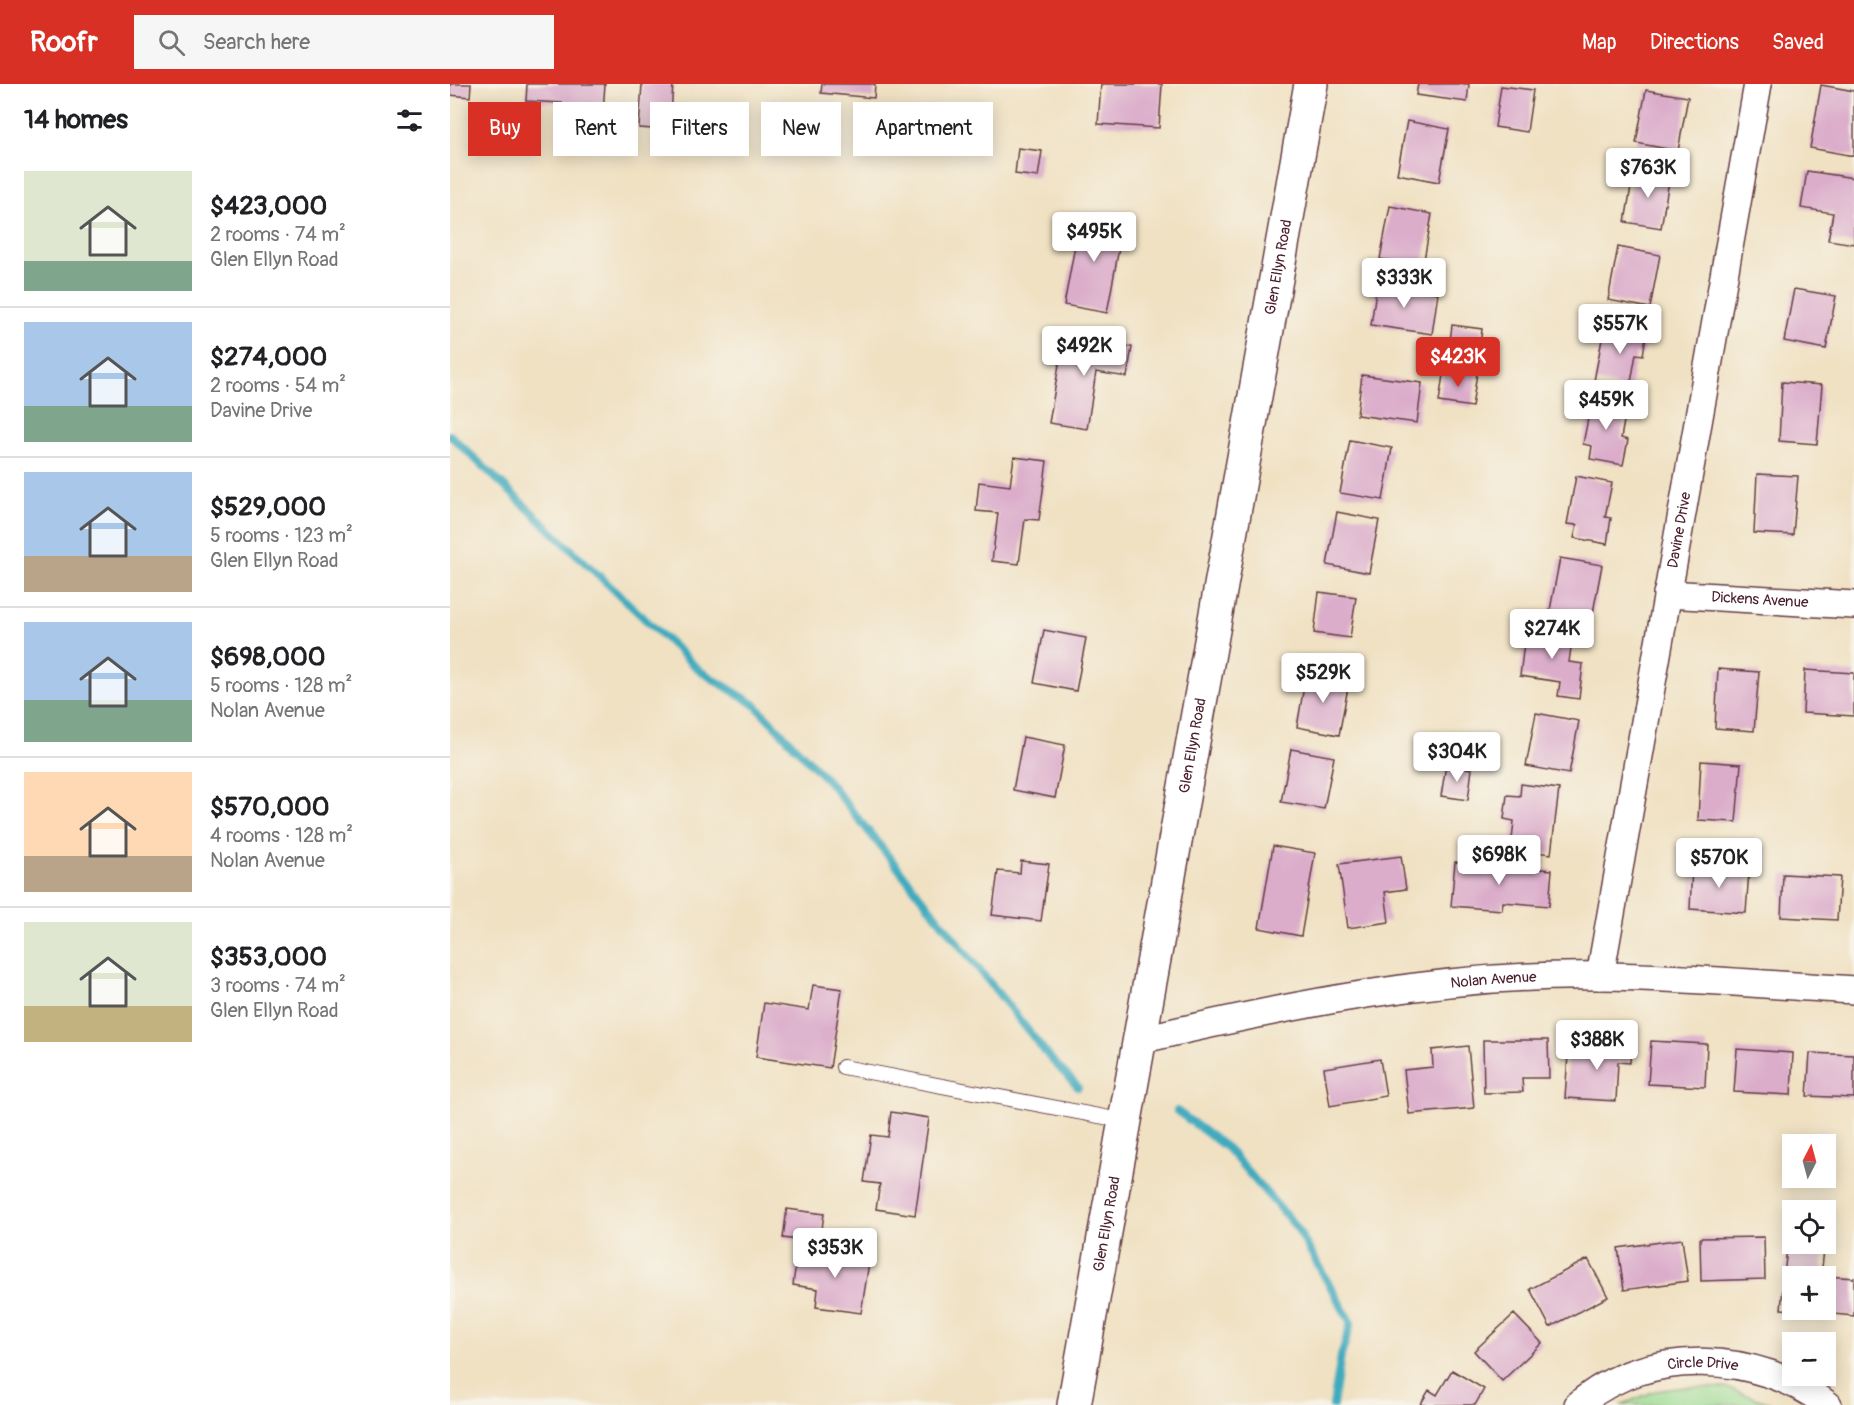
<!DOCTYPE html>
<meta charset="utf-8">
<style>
body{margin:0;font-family:Pangolin,sans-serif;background:#f6f6f6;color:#202124;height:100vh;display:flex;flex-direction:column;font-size:22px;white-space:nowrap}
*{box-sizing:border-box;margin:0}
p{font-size:20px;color:#757577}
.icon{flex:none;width:33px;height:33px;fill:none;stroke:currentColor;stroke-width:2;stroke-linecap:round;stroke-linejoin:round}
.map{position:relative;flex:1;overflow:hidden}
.details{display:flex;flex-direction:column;background:#fff;width:450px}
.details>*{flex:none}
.banner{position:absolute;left:18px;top:18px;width:570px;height:54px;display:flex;gap:12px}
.needle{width:39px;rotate:6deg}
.fabs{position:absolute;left:1332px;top:1050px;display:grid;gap:12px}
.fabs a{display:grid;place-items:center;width:54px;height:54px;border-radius:0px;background:#fff;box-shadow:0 3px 15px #0003;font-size:30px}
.price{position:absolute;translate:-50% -51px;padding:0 14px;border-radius:6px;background:#fff;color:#222;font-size:20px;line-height:39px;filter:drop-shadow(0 2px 3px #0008)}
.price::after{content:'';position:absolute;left:50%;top:36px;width:18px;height:14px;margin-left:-9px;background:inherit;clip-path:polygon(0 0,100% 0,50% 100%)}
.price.active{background:#d93025;color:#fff}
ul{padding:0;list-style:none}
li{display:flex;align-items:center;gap:18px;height:150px;padding:0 24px}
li+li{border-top:2px solid #e0e0e0}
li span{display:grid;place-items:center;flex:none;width:168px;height:120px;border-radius:0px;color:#555}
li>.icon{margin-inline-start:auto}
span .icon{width:72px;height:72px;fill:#fffc;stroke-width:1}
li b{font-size:26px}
h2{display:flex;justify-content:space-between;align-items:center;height:72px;padding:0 24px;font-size:26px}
.pill{padding:0 21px;border-radius:0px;background:#fff;box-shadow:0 3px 15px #0003;font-size:21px;line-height:54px}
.pill.active{background:#d93025;color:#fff}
header{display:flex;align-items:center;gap:36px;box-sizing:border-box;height:84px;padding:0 30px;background:#d93025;color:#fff}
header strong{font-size:28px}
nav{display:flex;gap:33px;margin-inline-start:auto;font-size:21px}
.search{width:420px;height:54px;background:#f6f6f6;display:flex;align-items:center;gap:15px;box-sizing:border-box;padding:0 21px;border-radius:0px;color:#757577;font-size:22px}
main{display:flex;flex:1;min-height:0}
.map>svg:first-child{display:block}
.green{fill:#9ada90;stroke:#727c5e;stroke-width:1.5}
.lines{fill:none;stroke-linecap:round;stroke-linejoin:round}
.stream{stroke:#3fabbe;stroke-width:8}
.building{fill:#dbadcb}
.service-casing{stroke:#633c42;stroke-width:16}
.minor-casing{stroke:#633c42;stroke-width:30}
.tertiary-casing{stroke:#633c42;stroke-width:36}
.service{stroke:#fff;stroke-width:14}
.minor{stroke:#fff;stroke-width:27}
.tertiary{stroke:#fff;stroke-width:33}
.labels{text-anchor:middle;stroke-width:5;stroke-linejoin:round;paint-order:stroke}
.street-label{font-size:15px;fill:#4a1f2b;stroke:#f7f3e8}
</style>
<header>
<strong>Roofr</strong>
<div class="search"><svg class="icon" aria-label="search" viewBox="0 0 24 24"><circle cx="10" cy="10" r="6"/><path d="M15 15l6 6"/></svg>Search here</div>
<nav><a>Map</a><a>Directions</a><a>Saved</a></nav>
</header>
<main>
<section class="details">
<h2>14 homes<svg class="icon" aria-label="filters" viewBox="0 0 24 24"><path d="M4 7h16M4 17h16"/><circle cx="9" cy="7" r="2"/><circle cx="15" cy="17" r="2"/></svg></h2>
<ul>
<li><span style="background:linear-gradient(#dfe7d0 75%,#7fa58c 0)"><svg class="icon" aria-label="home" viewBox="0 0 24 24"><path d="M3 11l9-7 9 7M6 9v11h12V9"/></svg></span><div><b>$423,000</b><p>2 rooms · 74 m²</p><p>Glen Ellyn Road</p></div></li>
<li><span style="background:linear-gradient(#a9c7e8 70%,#7fa58c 0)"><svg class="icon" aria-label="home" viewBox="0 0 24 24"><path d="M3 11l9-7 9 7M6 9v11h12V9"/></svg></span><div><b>$274,000</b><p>2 rooms · 54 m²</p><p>Davine Drive</p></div></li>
<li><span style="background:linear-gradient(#a9c7e8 70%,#b9a48a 0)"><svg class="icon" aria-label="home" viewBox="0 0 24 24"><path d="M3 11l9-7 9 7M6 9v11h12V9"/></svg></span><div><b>$529,000</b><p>5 rooms · 123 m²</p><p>Glen Ellyn Road</p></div></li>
<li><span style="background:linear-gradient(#a9c7e8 65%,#7fa58c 0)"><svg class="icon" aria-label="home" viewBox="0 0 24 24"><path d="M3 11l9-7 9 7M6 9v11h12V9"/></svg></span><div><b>$698,000</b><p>5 rooms · 128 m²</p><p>Nolan Avenue</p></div></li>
<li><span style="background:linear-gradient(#ffd9b3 70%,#b9a48a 0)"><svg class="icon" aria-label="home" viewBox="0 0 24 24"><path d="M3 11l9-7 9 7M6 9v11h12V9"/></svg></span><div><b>$570,000</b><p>4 rooms · 128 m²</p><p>Nolan Avenue</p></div></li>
<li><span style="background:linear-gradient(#dfe7d0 70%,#c2b280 0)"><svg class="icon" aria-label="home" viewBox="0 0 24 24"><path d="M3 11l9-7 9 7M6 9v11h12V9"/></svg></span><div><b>$353,000</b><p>3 rooms · 74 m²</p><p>Glen Ellyn Road</p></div></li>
</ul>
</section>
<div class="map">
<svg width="1404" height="1321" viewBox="0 0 1404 1321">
<rect width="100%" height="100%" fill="#f7f3e8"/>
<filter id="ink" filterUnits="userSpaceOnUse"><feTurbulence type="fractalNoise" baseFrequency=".0167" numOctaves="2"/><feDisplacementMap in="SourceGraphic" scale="12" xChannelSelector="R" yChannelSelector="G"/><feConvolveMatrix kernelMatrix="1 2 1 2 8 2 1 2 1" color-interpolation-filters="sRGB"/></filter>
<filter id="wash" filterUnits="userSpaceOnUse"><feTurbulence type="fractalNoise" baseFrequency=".008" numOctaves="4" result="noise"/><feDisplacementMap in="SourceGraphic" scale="24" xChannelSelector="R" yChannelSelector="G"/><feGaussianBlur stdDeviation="1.35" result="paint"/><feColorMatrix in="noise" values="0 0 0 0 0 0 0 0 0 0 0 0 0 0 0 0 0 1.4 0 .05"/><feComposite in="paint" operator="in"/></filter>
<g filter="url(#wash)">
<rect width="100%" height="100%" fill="#f0e1c3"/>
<path class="green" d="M1236,1303l41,1 48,17h-154l34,-14z"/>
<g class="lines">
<path class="stream" d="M0,351l250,236 54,33 75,78 222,277 27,28
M727,1027l50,37 70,80 54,95 -10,33 -8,49"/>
</g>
<g id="blocks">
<path class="building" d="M0,0h21l-1,13 -20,-2z
M77,0h78l-3,41 -41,-3 1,-19 -36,-2z
M192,0h31l-3,46 -31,-2z
M372,0h53l-1,14 -53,-5z
M651,0h61l-3,44 -61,-4z
M968,0h51l-2,18 -51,-7z
M1371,1l33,6v65l-44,-8z
M1051,2l32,4 -6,42 -32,-5z
M1196,6l42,7 -10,54 -42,-8z
M957,37l42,8 -10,53 -42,-8z
M568,64l24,3 -4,26 -23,-3z
M1184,85l36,6 -9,53 -36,-6z
M1357,87l47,7v66l-26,-4 5,-27 -32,-5z
M940,122l42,8 -9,52 -43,-7z
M631,129l43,8 -17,92 -43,-8z
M1168,163l42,8 -10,53 -42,-8z
M927,200l61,9 -6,41 -61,-9z
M1344,205l42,7 -10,53 -42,-8z
M1165,239l32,6 -4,26 -7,-1 -6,34 -36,-7 9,-47 10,2z
M1002,241l30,4 -4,33 -30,-4z
M614,251l68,12 -5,30 -31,-5 -9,57 -38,-6z
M994,284l33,5 -5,34 -33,-5z
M912,291l60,8 -5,40 -60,-8z
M1332,298l40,3 -5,59 -38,-3z
M1142,314l35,6 -6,34 7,2 -5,25 -33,-6 2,-13 -9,-2z
M900,356l42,8 -9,52 -43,-7z
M564,373l33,4 -8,59 -14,-1 -6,45 -27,-3 6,-48 -22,-2 3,-29 31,4z
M1307,390l41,2 -5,59 -39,-2z
M1126,392l36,7 -7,34 6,1 -4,26 -33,-6 3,-13 -10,-1z
M887,428l42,8 -10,53 -42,-8z
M1110,474l42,7 -10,53 -42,-8z
M869,508l37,5 -6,41 -36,-5z
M1076,543l47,6 -4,29 14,2 -4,35 -21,-3 2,-14 -40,-6z
M594,546l42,8 -10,53 -42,-8z
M1268,585l41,3 -5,59 -39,-3z
M1355,586l49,3v43l-51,-3z
M856,590l43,8 -10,53 -42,-8z
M1086,629l43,8 -10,53 -43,-8z
M573,653l42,8 -10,53 -42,-8z
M841,665l43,8 -10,52 -43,-7z
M1251,677l40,3 -5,58 -38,-2z
M996,681l26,4 -4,31 -27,-4z
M1071,700l38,5 -8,65 -40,-5 3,-28 -10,-2 3,-24 13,1z
M823,762l42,7 -14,83 -42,-8z
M951,772l5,33 -21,3 4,30 -41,6 -9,-64z
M571,777l28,3 -8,57 -49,-6 6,-44 22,2z
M1005,778l97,8 -3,36 -46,-4 -1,8 -51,-4z
M1242,782l57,4 -3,43 -56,-4z
M1333,790l57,3 -3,43 -56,-3z
M363,901l29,4 -12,79 -74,-11 8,-54 45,7z
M1147,954l34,3 -1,22 -12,-1 -2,39 -51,-3 3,-44 28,2z
M1033,956h65l1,38h-27l1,14 -39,1z
M1201,957l56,3 -2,43 -57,-3z
M1018,962l6,62 -65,6 -5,-44 29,-3 -1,-17z
M1287,965l56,4 -2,42 -57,-3z
M1360,969l44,2v43l-47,-2z
M930,975l6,37 -56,10 -6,-38z
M441,1028l38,6 -14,97 -39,-6 4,-25 -16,-2 7,-47 17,2z
M337,1125l37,5 -4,29 -37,-5z
M1314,1153l1,42 -64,2 -1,-43z
M1232,1155l6,42 -64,9 -6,-42z
M1337,1162l37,4 -3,26h-29v34l-11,-1z
M375,1165l45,7 -9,57 -45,-6 2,-18 -25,-4 4,-30 27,3z
M1138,1175l20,38 -58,30 -20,-38z
M1376,1192l28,2v38l-53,-5 25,-1z
M1064,1230l28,29 -40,38 -28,-30z
M1002,1286l32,19 -9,16h-55l9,-15 8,5z"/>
</g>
</g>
<g filter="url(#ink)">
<use href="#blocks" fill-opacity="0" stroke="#633c42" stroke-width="1.5"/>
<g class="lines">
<defs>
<path id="service" d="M393,983l282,54"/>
<g id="minor">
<path id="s1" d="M1217,510l187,11"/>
<path id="s2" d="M1150,892l158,-892"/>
<path id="s3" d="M689,956c151,-35 306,-67 462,-64 84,1 169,9 253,14"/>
<path id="s4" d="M1128,1321c68,-60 181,-54 250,0"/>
</g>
<g id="tertiary">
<path id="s5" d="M624,1321l237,-1321"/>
</g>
</defs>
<use href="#service" class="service-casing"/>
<use href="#minor" class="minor-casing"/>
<use href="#tertiary" class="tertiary-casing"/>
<use href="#service" class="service"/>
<use href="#minor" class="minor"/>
<use href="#tertiary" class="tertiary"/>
</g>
</g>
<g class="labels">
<g class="street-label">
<text dy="5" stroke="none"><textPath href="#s5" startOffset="1156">Glen Ellyn Road</textPath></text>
<text dy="5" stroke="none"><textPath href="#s2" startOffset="453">Davine Drive</textPath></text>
<text dy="5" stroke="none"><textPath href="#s1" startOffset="93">Dickens Avenue</textPath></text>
<text dy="5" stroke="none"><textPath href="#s5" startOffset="670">Glen Ellyn Road</textPath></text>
<text dy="5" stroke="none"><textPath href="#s3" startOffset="360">Nolan Avenue</textPath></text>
<text dy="5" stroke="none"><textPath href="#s5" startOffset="184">Glen Ellyn Road</textPath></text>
<text dy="5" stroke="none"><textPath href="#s4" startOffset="135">Circle Drive</textPath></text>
</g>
</g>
</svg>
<div class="fabs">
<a><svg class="needle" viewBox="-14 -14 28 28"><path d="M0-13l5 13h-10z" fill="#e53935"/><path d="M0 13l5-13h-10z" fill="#757577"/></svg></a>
<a><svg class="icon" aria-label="locate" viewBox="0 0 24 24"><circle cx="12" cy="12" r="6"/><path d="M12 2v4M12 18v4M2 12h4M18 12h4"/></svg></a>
<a>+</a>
<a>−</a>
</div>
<b class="price" style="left:1198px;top:115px">$763K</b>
<b class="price" style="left:644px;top:179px">$495K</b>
<b class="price" style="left:954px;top:225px">$333K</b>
<b class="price" style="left:1170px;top:271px">$557K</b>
<b class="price" style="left:634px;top:293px">$492K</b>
<b class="price active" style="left:1008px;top:304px">$423K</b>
<b class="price" style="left:1156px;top:347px">$459K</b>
<b class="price" style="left:1102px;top:576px">$274K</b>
<b class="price" style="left:873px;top:620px">$529K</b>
<b class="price" style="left:1007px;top:699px">$304K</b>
<b class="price" style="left:1049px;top:802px">$698K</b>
<b class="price" style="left:1269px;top:805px">$570K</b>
<b class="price" style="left:1147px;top:987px">$388K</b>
<b class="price" style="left:385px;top:1195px">$353K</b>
<div class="banner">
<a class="pill active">Buy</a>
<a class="pill">Rent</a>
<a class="pill">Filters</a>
<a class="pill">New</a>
<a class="pill">Apartment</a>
</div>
</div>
</main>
